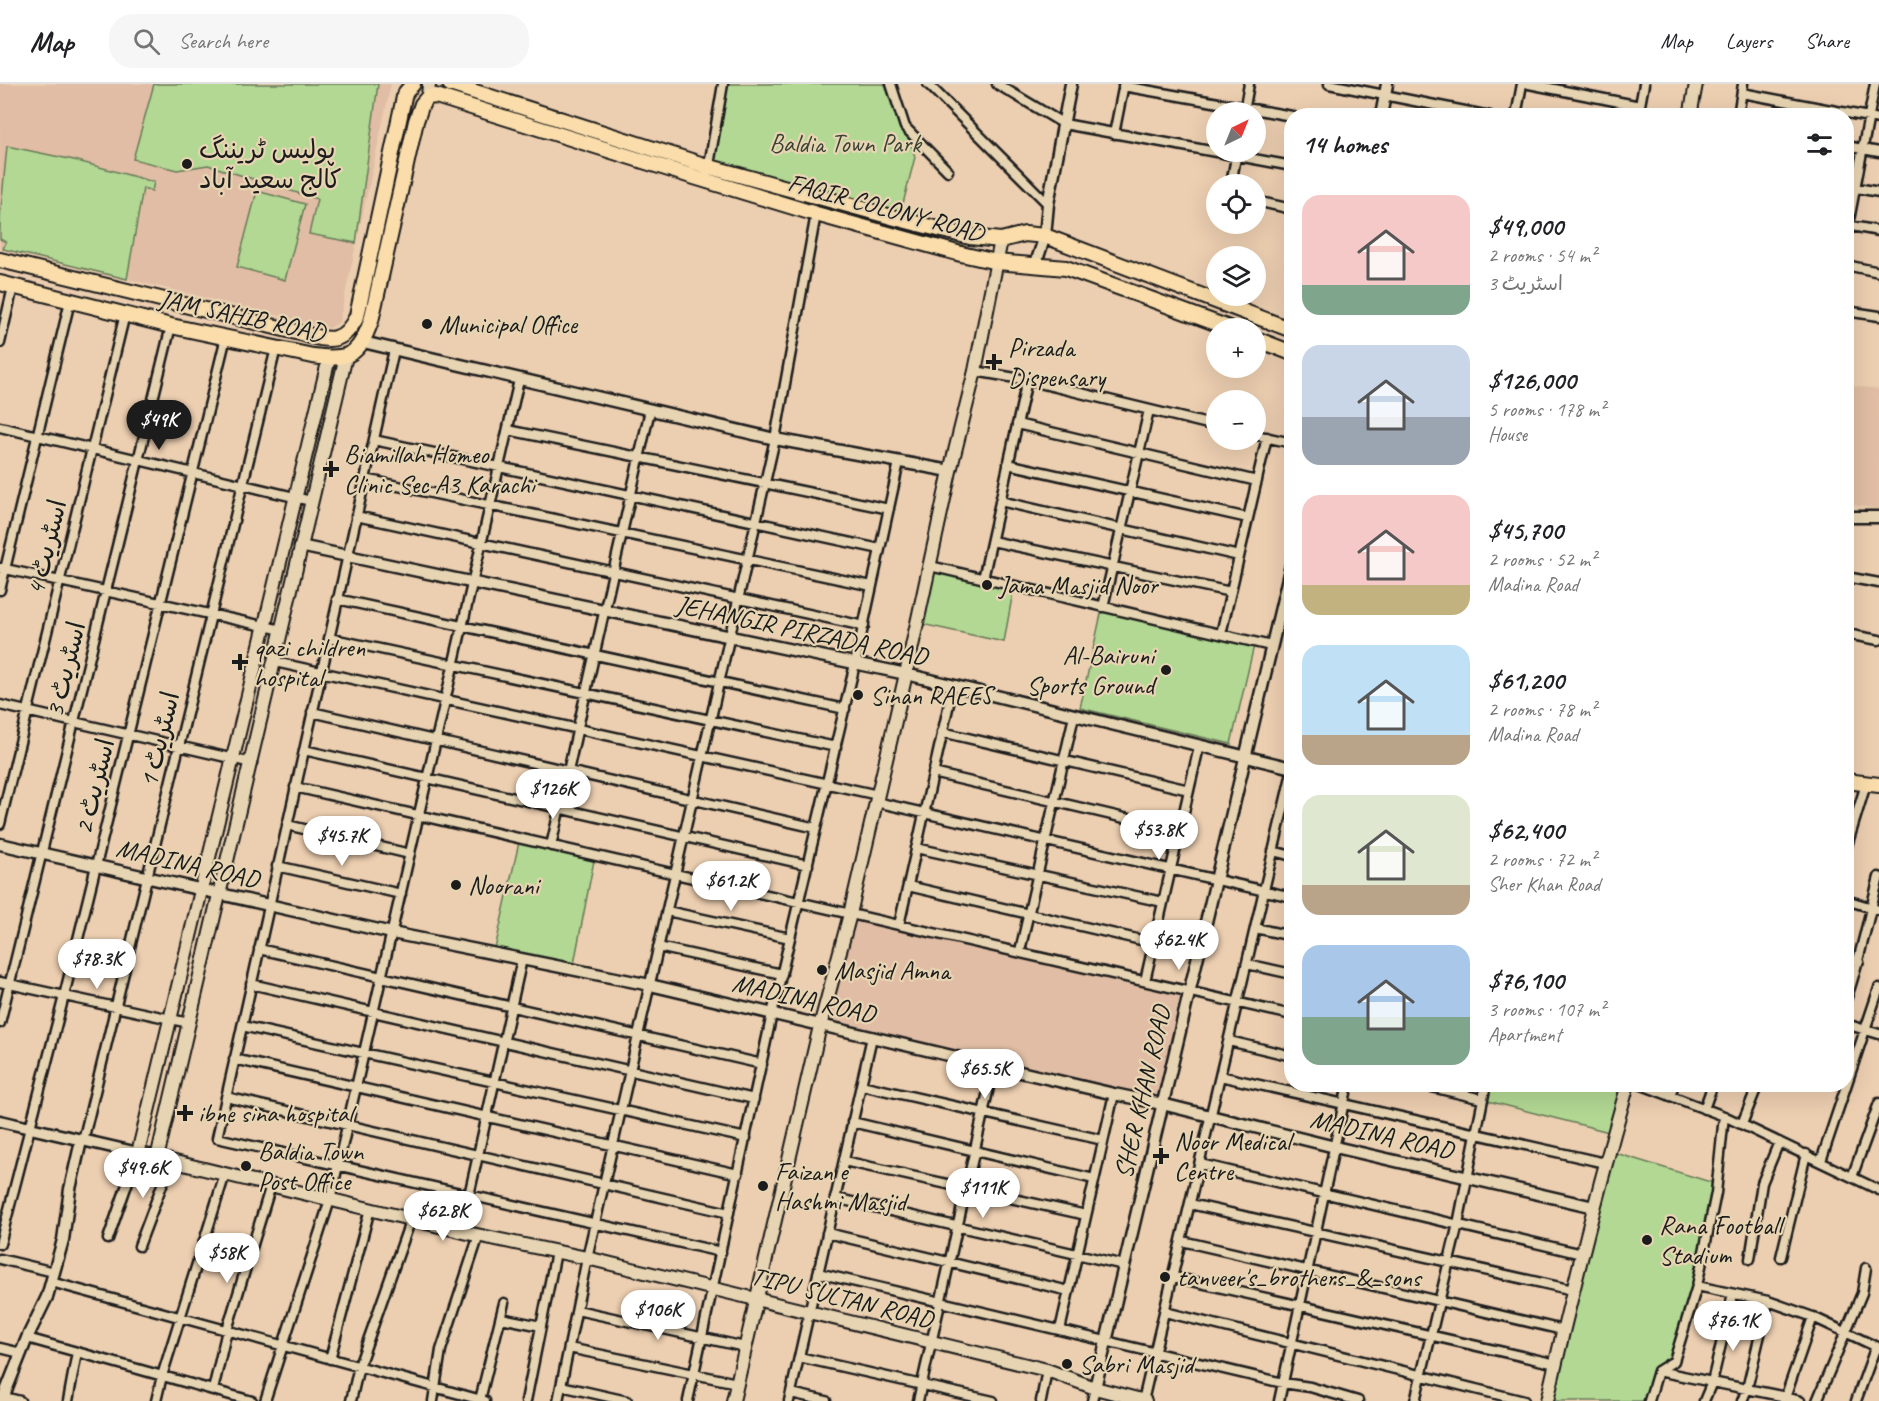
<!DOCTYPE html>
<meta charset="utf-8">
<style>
body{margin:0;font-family:Caveat,"Playpen Sans Arabic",sans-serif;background:#f6f6f6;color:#202124;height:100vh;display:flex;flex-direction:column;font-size:22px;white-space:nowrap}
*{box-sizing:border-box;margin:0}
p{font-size:20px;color:#757577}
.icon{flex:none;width:33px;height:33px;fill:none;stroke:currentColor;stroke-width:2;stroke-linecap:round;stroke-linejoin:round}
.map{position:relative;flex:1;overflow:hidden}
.sheet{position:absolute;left:1284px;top:24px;width:570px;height:984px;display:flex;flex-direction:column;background:#fff;border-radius:24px;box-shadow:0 6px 24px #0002}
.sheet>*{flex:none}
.needle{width:39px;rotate:43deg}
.buttons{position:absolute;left:1206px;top:18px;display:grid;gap:12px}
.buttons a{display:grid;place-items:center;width:60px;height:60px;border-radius:50%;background:#fff;box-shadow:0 6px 24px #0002;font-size:30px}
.price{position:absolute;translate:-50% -51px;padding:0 14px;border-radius:21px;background:#fff;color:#222;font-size:20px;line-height:39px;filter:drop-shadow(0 2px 3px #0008)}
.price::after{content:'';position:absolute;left:50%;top:36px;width:18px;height:14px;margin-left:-9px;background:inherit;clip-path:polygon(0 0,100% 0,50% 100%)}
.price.selected{background:#1c1c1c;color:#fff}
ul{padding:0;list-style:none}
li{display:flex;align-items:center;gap:18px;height:150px;padding:0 18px}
li span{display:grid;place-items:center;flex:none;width:168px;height:120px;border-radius:18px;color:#555}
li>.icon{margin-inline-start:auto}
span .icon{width:72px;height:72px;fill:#fffc;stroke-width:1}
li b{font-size:26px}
h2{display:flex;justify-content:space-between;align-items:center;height:72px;padding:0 18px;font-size:26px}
header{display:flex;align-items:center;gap:36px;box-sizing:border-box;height:84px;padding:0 30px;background:#fff;border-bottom:2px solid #e0e0e0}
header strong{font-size:28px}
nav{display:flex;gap:33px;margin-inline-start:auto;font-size:21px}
.search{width:420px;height:54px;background:#f6f6f6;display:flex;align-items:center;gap:15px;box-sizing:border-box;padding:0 21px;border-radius:24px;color:#757577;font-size:22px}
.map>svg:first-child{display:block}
.built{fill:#e0bda4}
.green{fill:#b2d893;stroke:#677a58;stroke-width:1.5}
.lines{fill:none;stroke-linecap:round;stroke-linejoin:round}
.minor-casing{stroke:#1c1c1c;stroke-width:13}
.tertiary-casing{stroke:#1c1c1c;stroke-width:15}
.secondary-casing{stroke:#1c1c1c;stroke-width:16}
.primary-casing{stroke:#1c1c1c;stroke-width:18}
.minor{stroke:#e7d4b2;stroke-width:8}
.tertiary{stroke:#e7d4b2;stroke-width:10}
.secondary{stroke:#e7d4b2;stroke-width:12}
.primary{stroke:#faddab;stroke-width:14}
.poi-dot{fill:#1c1c1c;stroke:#e7d4b2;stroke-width:2}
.labels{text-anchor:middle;stroke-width:4.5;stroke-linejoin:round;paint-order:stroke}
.park-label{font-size:26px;fill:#3a4234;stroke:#e7d4b2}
.poi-label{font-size:26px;fill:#1c1c1c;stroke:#e7d4b2;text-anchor:start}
.street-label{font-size:26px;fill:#1c1c1c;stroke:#e7d4b2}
</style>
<header>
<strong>Map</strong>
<div class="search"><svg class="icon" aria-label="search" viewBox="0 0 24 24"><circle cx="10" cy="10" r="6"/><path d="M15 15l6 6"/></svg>Search here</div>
<nav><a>Map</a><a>Layers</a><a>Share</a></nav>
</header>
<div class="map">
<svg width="1879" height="1317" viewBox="0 0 1879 1317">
<rect width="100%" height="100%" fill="#ecceb0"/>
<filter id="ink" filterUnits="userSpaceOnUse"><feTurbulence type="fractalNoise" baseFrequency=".0167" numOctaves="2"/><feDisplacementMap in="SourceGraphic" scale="12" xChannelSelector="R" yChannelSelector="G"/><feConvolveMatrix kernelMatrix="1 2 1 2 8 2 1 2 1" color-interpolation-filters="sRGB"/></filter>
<g filter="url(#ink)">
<path class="built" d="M0,0h391l-52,238 -9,6 -330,-80z
M1846,301l33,4v120l-32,-5z
M850,830l339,77 -27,113 -342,-78z"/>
<path class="green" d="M154,0h224l-22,159 -47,-9 8,-35 -109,-34 -31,5 -44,-11z
M723,0h168l24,73 -16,62 -189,-52z
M7,62l67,14 80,22 -2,9 -9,-3 -16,91 -124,-30 3,-7 -6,-3v-20z
M257,107l48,13 -20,76 -48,-13z
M930,482l84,20 -10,56 -87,-19z
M1103,521l152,36 -24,103 -151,-36z
M520,754l75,17 -22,114 -79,-16z
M1488,1001h137l-12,48 -129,-33z
M1609,1067l108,33 -20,102 -23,75 -16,10 -9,30h-101z"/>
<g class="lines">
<defs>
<path id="minor" d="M891,0l14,43 43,44
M928,0l120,120
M997,0l67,40 228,42
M1329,0l161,32
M1529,0l111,22
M1123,2l169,30
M1742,9l137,26
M1244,28l5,-28
M1516,32l6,-32
M1638,32l6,-32
M1738,32l5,-32
M1114,50l10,-50
M1846,62l33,6
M708,87l15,-87
M1231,100l6,-32
M1846,102l33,6
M1256,117l36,8
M1846,141l33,6
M1846,152l29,-152
M1846,181l33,7
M1846,227l33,5
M0,259l13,-56
M394,266l-177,788 504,114
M975,287l52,9 189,46
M1017,340l240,57
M0,343l311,74
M508,346l381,79
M1256,351l36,8
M374,356l506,109
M1008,380l240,54
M365,395l507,107
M1000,417l239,55
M356,432l508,110
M992,457l239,51
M930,482l341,80
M1,484l281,62
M1846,493l33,6
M983,495l44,-199
M0,506l70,-289
M337,515l508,110
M1103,523l46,-197
M1221,550l46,-197
M1846,550l33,6
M329,554l507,109
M275,578l603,133
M0,621l252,58
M312,628l504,116
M942,648l247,58
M304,666l504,115
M933,689l247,58
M295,703l997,228
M876,718l416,95
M0,740l125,-510
M287,741l123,29
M551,762l99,-436
M916,764l247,54
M1846,765l20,-65
M1273,767l19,5
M277,782l124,28
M908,802l246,57
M1846,816l33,10
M667,827l123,27
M899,841l54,-239
M1255,844l37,8
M658,863l124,27
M259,865l503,115
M1020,867l54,-235
M1846,874l13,4
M1247,880l45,10
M1145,897l54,-234
M0,898l189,41
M251,900l503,115
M1846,916c14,-40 22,-82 33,-123
M0,939l171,-697
M1846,940l33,10
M242,942l504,112
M1229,957l63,15
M234,975l504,115
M1220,992l385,87
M1419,1000l63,15
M1639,1000l85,32 155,74
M861,1001l242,55
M1670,1012l4,-12
M226,1013l503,116
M1704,1025l9,-25
M852,1038l242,57
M1742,1040l16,-40
M83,1057l193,-793
M844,1077l242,54
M1821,1077l58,-173
M1200,1080l382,90
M1852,1093l27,-74
M835,1114l289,67
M1190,1120l383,86
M461,1147l61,-272
M827,1149l242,58
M108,1155l30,-86
M1182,1157l381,89
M0,1160l64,-248 162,-659
M139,1162l32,-85
M1781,1173l25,-103
M0,1175l54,13
M1750,1175l12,-76 17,-41
M818,1189l465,110 27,4 48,14
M1174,1193l382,87
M51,1198l434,119
M1697,1202l71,15 45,16 66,31
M577,1226l168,37
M1165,1228l359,89
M501,1234l40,8
M1060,1246l54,-236
M27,1254l225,63
M0,1264l21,5
M569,1264l168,35
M799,1273l194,44
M330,1275l40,-150
M1658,1287l128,26 14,4
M561,1302l66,15
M213,1306l14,-60 44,-145
M791,1309l35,8
M4,1313l16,4
M480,1316l24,-97
M68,1317l9,-49
M156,1317l6,-25 63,-202
M265,1317l65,-201 189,-820
M351,1317l8,-35 52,-147
M433,1317l8,-51 38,-115
M526,1317l30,-149
M558,1317l29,-143 188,-819 41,-225
M688,1317l84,-387 83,-350 44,-202
M789,1317l83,-364
M918,1317l76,-336
M1041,1317l6,-31
M1092,1317l3,-13
M1143,1317l149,-629
M1279,1317l69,-317
M1415,1317l43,-177 28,-140
M1649,1317l9,-30 16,-10 23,-75 19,-93 8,-77
M1704,1317l8,-19 21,-88
M1742,1317l5,-12 21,-88
M1784,1317l29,-84
M1817,1317l45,-108 4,-25
M1856,1317l20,-55"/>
<path id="tertiary" d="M1381,32l6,-32
M1035,182l10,-30 3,-32 23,-120
M363,258l412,97 175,32
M1846,433h33
M300,462l606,128 386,94
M0,760l392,89 258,52 464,109 48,10 173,43 259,60
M0,1037l138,32
M1095,1304l197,-827
M2,1317l25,-63 20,-41 16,-57 7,-51 11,-48"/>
<path id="secondary" d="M428,13l1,-13
M1690,32l6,-32
M329,274l-191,795 334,81 115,24 460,112 48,18 50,13
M157,1074l189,-802
M733,1317l87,-375 30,-112 56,-240 44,-203 25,-100 26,-131
M1547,1317c24,-106 51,-212 81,-317"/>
<path id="primary" d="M450,0l260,83 189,52 71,18 31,3 24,-6 20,2 247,94
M0,176l292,71c31,7 49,19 65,-15l47,-219 2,-5 7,-8
M0,199l171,43 142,30c36,5 46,-1 58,-35l45,-200 6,-17 6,-7 8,-1 255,80 125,38 145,40 36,8 69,6 163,60
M1256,255l36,14
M1846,697l33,4"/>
</defs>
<use href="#minor" class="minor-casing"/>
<use href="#tertiary" class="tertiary-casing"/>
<use href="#secondary" class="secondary-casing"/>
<use href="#primary" class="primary-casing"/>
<use href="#minor" class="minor"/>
<use href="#tertiary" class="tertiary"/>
<use href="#secondary" class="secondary"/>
<use href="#primary" class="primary"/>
</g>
</g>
<g class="poi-dot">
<circle cx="187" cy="80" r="6"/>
<circle cx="427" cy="240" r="6"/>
<path d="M991 269h6v6h6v6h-6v6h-6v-6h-6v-6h6z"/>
<path d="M328 376h6v6h6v6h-6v6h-6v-6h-6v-6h6z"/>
<circle cx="987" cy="501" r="6"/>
<path d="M237 569h6v6h6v6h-6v6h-6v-6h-6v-6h6z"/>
<circle cx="1166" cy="586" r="6"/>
<circle cx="858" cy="611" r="6"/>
<circle cx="456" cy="801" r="6"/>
<circle cx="822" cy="886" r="6"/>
<path d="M182 1020h6v6h6v6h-6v6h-6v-6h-6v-6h6z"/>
<path d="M1158 1063h6v6h6v6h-6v6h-6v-6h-6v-6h6z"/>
<circle cx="246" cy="1082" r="6"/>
<circle cx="763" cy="1102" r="6"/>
<circle cx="1647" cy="1156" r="6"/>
<circle cx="1165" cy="1193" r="6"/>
<circle cx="1067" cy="1280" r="6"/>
</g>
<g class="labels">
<g class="park-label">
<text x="845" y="68">Baldia Town Park</text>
</g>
<g class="poi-label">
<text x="199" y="74">پولیس ٹریننگ<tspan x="199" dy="30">کالج سعید آباد</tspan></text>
<text x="439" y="249">Municipal Office</text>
<text x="1008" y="272">Pirzada<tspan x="1008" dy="30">Dispensary</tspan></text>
<text x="344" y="379">Biamillah Homeo<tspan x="344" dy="30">Clinic Sec A3 Karachi</tspan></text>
<text x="999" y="510">Jama Masjid Noor</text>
<text x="254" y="572">qazi children<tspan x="254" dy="30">hospital</tspan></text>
<text x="1154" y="580" text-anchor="end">Al-Bairuni<tspan x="1154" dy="30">Sports Ground</tspan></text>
<text x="870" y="620">Sinan RAEES</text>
<text x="468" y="810">Noorani</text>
<text x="834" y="895">Masjid Amna</text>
<text x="198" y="1038">ibne sina hospital</text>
<text x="1174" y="1066">Noor Medical<tspan x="1174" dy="30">Centre</tspan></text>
<text x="258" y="1076">Baldia Town<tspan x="258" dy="30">Post Office</tspan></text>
<text x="775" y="1096">Faizan e<tspan x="775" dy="30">Hashmi Masjid</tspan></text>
<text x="1659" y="1150">Rana Football<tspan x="1659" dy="30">Stadium</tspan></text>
<text x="1177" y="1202">tanveer's_brothers_&amp;_sons</text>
<text x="1079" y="1289">Sabri Masjid</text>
</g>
<g class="street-label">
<text transform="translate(886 123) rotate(15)" y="9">FAQIR COLONY ROAD</text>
<text transform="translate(242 231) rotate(12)" y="9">JAM SAHIB ROAD</text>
<text transform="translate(46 463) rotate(-76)" y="9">اسٹریٹ 4</text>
<text transform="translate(802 546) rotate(12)" y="9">JEHANGIR PIRZADA ROAD</text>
<text transform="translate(65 585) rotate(-76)" y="9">اسٹریٹ 3</text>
<text transform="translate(159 655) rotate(-76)" y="9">اسٹریٹ 1</text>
<text transform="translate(94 702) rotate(-76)" y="9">اسٹریٹ 2</text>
<text transform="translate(188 779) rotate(13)" y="9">MADINA ROAD</text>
<text transform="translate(804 914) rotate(13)" y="9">MADINA ROAD</text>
<text transform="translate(1142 1008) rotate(-77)" y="9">SHER KHAN ROAD</text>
<text transform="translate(1382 1050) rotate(13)" y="9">MADINA ROAD</text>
<text transform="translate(842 1213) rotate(14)" y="9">TIPU SULTAN ROAD</text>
</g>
</g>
</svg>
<div class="buttons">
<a><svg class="needle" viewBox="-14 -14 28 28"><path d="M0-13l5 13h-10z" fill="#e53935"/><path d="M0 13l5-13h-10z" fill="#757577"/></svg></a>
<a><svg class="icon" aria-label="locate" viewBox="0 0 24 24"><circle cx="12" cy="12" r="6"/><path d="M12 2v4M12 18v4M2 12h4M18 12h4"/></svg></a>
<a><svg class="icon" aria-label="layers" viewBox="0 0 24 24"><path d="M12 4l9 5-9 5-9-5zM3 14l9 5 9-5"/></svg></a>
<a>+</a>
<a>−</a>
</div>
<b class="price selected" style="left:159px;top:367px">$49K</b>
<b class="price" style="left:553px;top:736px">$126K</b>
<b class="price" style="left:1159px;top:777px">$53.8K</b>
<b class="price" style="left:342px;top:783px">$45.7K</b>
<b class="price" style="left:731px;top:828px">$61.2K</b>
<b class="price" style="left:1179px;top:887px">$62.4K</b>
<b class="price" style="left:97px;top:906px">$78.3K</b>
<b class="price" style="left:985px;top:1016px">$65.5K</b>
<b class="price" style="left:143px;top:1115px">$49.6K</b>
<b class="price" style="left:983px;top:1135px">$111K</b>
<b class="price" style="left:443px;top:1158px">$62.8K</b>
<b class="price" style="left:227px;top:1200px">$58K</b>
<b class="price" style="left:658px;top:1257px">$106K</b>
<b class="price" style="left:1733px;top:1268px">$76.1K</b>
<section class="sheet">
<h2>14 homes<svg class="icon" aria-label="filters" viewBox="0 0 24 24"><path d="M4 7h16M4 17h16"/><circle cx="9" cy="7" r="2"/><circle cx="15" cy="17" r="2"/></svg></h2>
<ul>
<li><span style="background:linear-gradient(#f6c9c9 75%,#7fa58c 0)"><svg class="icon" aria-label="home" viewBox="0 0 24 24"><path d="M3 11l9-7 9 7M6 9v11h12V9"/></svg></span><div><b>$49,000</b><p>2 rooms · 54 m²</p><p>اسٹریٹ 3</p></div></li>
<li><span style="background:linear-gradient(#c9d6e8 60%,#9aa5b1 0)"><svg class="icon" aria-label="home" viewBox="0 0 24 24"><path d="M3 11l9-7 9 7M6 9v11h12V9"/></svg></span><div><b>$126,000</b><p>5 rooms · 178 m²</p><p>House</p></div></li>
<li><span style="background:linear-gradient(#f6c9c9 75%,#c2b280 0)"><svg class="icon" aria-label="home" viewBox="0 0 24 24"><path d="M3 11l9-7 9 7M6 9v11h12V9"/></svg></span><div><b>$45,700</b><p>2 rooms · 52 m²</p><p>Madina Road</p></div></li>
<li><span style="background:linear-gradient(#bfe0f5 75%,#b9a48a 0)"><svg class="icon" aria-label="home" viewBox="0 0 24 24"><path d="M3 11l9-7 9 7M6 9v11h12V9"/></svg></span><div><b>$61,200</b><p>2 rooms · 78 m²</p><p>Madina Road</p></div></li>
<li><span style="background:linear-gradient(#dfe7d0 75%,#b9a48a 0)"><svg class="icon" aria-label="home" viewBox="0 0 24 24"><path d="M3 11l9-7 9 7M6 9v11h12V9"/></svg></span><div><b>$62,400</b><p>2 rooms · 72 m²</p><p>Sher Khan Road</p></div></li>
<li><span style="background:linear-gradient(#a9c7e8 60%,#7fa58c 0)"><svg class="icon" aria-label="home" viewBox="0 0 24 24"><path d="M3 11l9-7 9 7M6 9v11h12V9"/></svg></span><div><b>$76,100</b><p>3 rooms · 107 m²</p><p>Apartment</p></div></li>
</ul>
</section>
</div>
